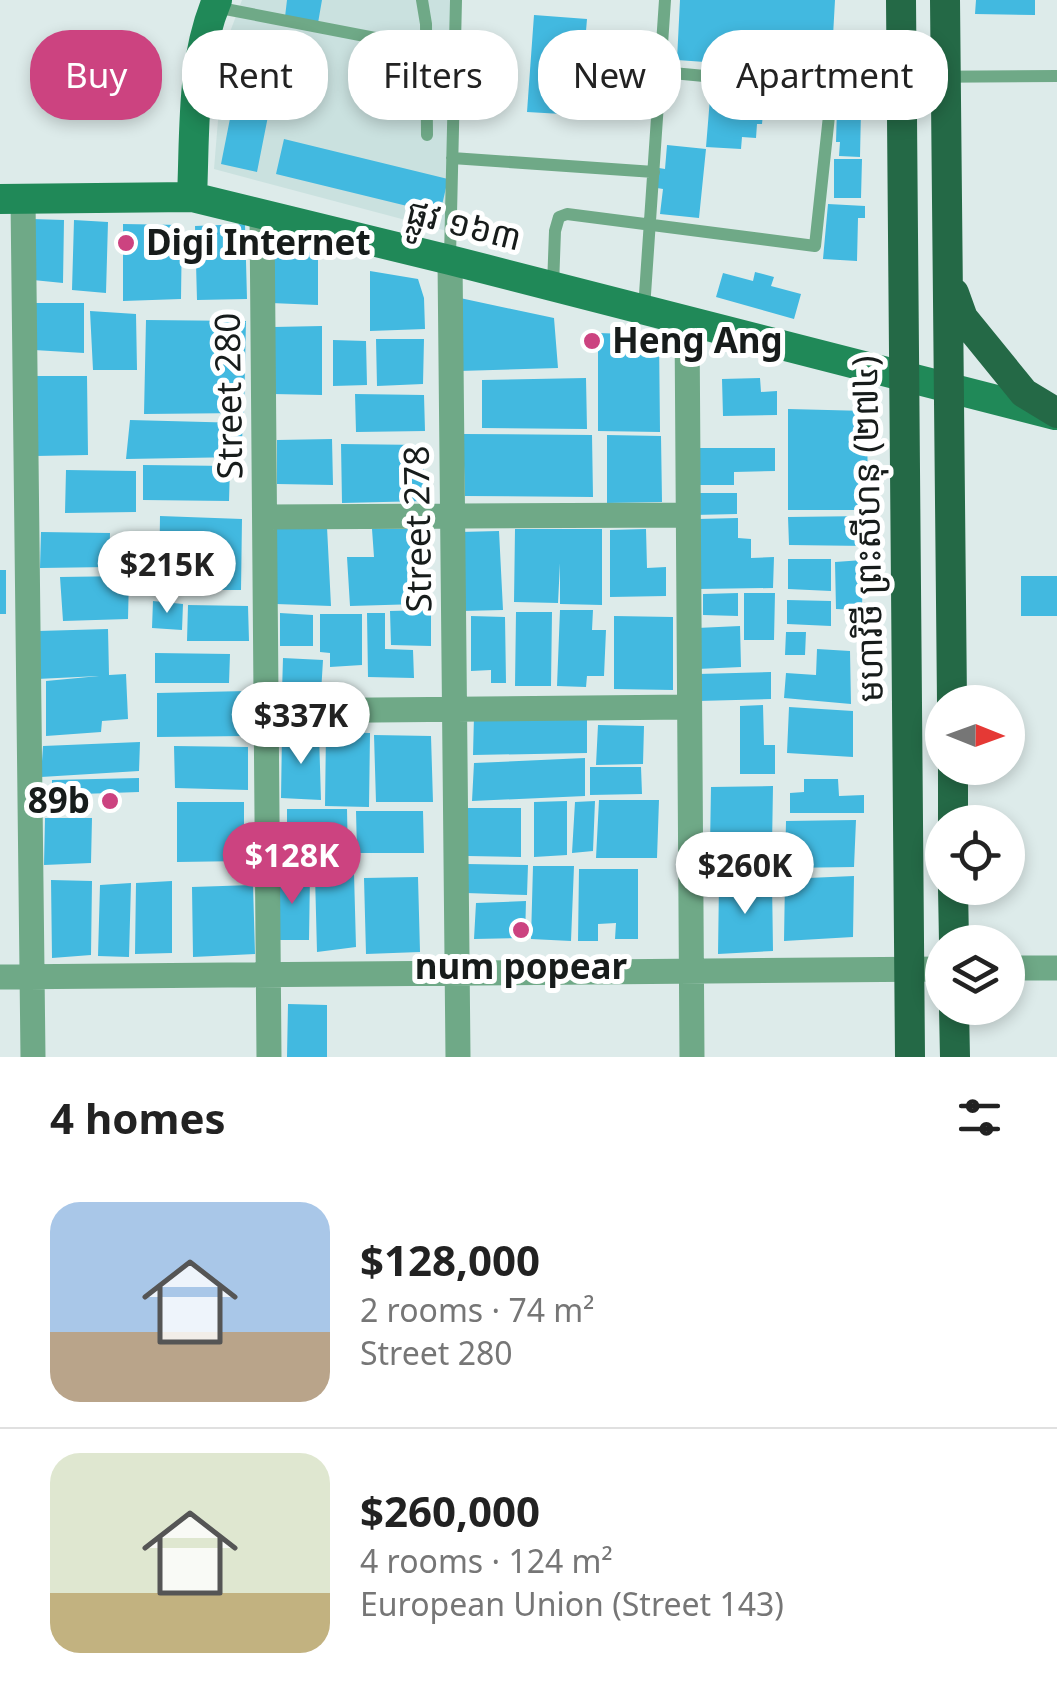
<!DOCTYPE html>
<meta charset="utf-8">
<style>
body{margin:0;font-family:"Noto Sans","Noto Sans Khmer",sans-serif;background:#f2f2f2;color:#222;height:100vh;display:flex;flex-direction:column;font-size:38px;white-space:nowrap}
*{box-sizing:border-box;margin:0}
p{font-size:32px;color:#767676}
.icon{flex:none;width:55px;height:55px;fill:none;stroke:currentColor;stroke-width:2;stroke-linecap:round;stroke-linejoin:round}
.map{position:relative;height:1057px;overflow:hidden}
.panel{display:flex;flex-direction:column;background:#fff;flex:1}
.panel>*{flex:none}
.guide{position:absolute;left:30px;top:30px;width:998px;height:90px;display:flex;gap:20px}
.needle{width:65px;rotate:91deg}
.fabs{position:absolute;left:925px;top:685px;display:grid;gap:20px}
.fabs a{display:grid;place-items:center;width:100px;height:100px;border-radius:50%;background:#fff;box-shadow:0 5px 15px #0003;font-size:50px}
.price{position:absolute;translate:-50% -85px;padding:0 22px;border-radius:35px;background:#fff;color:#222;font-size:32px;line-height:65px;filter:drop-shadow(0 2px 5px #0008)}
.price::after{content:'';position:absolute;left:50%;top:60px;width:30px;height:22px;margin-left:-15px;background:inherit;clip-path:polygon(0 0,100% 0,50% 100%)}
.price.selected{background:#cc4380;color:#fff}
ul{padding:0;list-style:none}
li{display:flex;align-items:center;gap:30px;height:250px;padding:0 50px}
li+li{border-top:2px solid #e0e0e0}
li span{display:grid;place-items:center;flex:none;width:280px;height:200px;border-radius:30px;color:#555}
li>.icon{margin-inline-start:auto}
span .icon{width:120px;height:120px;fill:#fffc;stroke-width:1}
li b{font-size:42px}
h2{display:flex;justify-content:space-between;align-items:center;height:120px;padding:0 50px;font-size:42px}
.chip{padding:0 35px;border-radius:40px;background:#fff;box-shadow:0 5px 15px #0003;font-size:35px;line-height:90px}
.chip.selected{background:#cc4380;color:#fff}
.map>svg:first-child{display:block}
.built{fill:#cae1df}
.building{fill:#42b9e0}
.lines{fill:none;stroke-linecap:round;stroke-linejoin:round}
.lane{stroke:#6fa987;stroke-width:12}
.street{stroke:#6fa987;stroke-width:25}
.secondary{stroke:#208958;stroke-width:30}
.primary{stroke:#246946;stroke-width:30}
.poi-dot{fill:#cc4380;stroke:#fff;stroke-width:4}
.labels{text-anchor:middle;stroke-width:10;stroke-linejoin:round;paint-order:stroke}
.street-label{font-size:35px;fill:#171c1b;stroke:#fff}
.poi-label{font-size:35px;font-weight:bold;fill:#171c1b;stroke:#fff;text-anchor:start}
</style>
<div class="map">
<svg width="1057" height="1057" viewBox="0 0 1057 1057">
<rect width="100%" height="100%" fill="#ddebea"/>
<path class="built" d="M242,0h211l-6,231 -233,-62 10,-121z"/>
<path class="building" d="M287,0h35l-4,23 -33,-6z
M680,0h155l-4,72 -126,-6v-4l-28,-2z
M976,0h59v15l-60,-1z
M534,15l53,4 -8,96 -52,-3z
M247,33l36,7 -26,132 -36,-8z
M711,86l54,5 -3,33h-5l-1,14 -14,-1 -1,12 -35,-2z
M837,108l24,1 -1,48 -21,-1 1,-14h-4z
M284,139l164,40 -8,35 -164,-40z
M667,145l39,4 -7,69 -39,-4 3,-25 -6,-1 2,-20 6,1z
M834,159h28l-1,39h-27z
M828,204l37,2v12h-7l-1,43 -34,-2z
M32,219l32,1 -1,63 -30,-3z
M74,220l34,2 -2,71 -34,-3z
M123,224l59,1 -1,74 -58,2z
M245,224l2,75 -50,1 -2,-74z
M271,249l47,4v52l-47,-2z
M370,271l48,8 6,19 1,31 -55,2z
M755,272l19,5 -3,9 30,8 -7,25 -78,-22 7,-24 30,8z
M460,298l94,20 4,50 -99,3z
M32,303h52v50l-50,-3z
M90,311l46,3 1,56h-44z
M146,320l100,1 -2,92 -100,1z
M322,326v69l-49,-1 1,-67z
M598,333l61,2 1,97 -62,-1z
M376,339h48l-1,45 -46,2z
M333,340l33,1 1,44 -34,1z
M37,376h50l1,79 -53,1z
M586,378l1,51 -105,-1v-48z
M760,378l1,14 16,-1v24l-54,1 -1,-37z
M355,394l69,1 1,36 -69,1z
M788,409l79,2 1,99h-80z
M130,420l113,3 -2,34 -115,2z
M463,434l129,1 1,62 -128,-1z
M607,435l54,1 1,66 -55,1z
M332,439l1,46 -56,-1v-44z
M341,444l82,1 2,56 -83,2z
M694,448h81v23l-41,1v13h-37z
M143,465l87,1 -1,35 -86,-1z
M66,470l70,1v41l-71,1z
M694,493h43v21l-43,1z
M160,516l82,3 -1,71h-82z
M868,516l-1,30 -78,-1 -1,-28z
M738,518v20l13,1v19l23,-1 -1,31 -76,1 1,-70z
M274,526l53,1 4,79 -55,-2z
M372,529h44l3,75 -69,2 -3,-49h27z
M515,529h87v76l-42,-1v-41l-2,40 -44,-1z
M646,529l1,39 19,-1v29l-56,1v-67z
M499,531l4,79 -41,1 -2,-79z
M41,532l69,1 -1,34 -69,1z
M788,559h43v32l-43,-2z
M863,560l-1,50 -26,-1 -1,-47z
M0,570h6v44h-6z
M129,576l-1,43 -65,2 -3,-44z
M1021,576h36v40h-36z
M738,593v23l-35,-1v-21z
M744,593h31l-1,47h-30z
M787,600l44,1v25l-44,-2z
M153,601l30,3 -1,26 -30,-2z
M188,605l60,1 1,35h-62z
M431,610v36l-40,-1 -1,-34z
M560,610h33l-1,20h14l-2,46h-17l-1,11 -29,-1z
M516,612h36l-1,74h-36z
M280,613l33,2v31h-33z
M367,613h18v36l28,1 1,28 -46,-1z
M320,614h42v51l-32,2v-14l-10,-1z
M471,616l34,1 1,66h-15v-13l-20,1z
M614,616l59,1v73l-59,-1z
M740,626l1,41 -44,2v-41z
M108,629l1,46 17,-1 2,45 -26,2 -1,11 -55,4v-55l53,-5 -62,3 1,-48z
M786,632h20l-1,23h-20z
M817,649l33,2 1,53 -67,-6 2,-25 30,2z
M155,653l75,1 -1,29h-74z
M283,658l40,2 -2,33 -39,-1z
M771,672v27l-73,2v-27z
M247,691v45l-90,1v-44z
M763,705l1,40h11v29h-35v-68z
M789,707l64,4v46l-66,-4z
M474,716h113v37l-114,2z
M598,725l46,1 -1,38 -47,1z
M326,732l44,1 -1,74 -44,-1z
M282,734h37l2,66 -40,-2z
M374,735l57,1 2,66h-57z
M140,742l-1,29 -98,6 2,-31z
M174,746l74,1v43l-73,-2z
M585,758v38l-113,5 2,-38z
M590,767h51l1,27 -52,1z
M139,778v14l-87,3v-15z
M804,779h34l1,17 25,-1v18h-74v-20l14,-1z
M773,786l-1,60 -62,1 1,-60z
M599,800h60l-2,58h-61z
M567,801v54l-33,2v-55z
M595,801l-2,50 -21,2 3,-51z
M177,802h67v59l-67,1z
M468,808h53v49l-53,-1z
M287,809h60l1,53 -61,1z
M356,811h67l1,42h-67z
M45,818h47l-1,45 -47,2z
M856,820l-2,47 -69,1 1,-47z
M467,864l61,1 -1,30 -61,-2z
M533,866h41l-3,75 -40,-2z
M579,869h59v70h-23l1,-16 -18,1v17h-20z
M354,873l2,74 -39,5 -2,-77z
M275,875h35l-1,65h-33z
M854,876l-1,61 -69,4 1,-62z
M418,877l2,75 -54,2 -2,-76z
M51,880l41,1 -1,74 -39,3z
M172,881v72l-37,1 1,-71z
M772,881l1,70 -55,3 1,-71z
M131,883l-2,74 -31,-1 2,-71z
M253,885l2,69 -62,3 -1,-70z
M526,901l-1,37 -51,1 2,-36z
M288,1004l39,1v52h-40z"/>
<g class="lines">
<path class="lane" d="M422,0l4,24 1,111
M215,7l238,46
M368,37l-4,34 2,14 10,6 51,12
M832,88l70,-11 155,-1
M452,158l202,14
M450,257l6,-257
M553,286l2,-55 4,-14 8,-3 248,32 17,-158 -170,-16
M644,309l21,-309"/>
<path class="street" d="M23,199l10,858
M262,214l7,843
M450,260l8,797
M687,320l5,737
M266,517l422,-2
M267,711l422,-4
M1008,968h49
M0,977l942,-8"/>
<path class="secondary" d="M192,197c3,-66 -1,-135 25,-197
M0,199l192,-2 258,63 605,155"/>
<path class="primary" d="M901,0l9,1057
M945,0l7,702
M954,293l9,25 61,75 33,20
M953,768v54
M953,888l1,54
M954,1008l1,49"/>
</g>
<g class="poi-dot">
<circle cx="126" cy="243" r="10"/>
<circle cx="592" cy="341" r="10"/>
<circle cx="110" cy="801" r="10"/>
<circle cx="521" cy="930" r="10"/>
</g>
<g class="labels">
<g class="street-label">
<text transform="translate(464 225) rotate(14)" y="12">ផ្លូវ ១៦៣</text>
<text transform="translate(229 396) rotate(-91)" y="12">Street 280</text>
<text transform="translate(418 529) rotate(-91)" y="12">Street 278</text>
<text transform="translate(868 529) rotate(-91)" y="12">មហាវិថី ព្រះសីហនុ (២៧៤)</text>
</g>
<g class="poi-label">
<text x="146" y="255">Digi Internet</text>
<text x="612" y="353">Heng Ang</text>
<text x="90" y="813" text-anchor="end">89b</text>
<text x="521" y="979" text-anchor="middle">num popear</text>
</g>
</g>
</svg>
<div class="fabs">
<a><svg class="needle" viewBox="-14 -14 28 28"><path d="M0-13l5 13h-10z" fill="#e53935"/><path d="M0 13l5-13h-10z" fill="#767676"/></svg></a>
<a><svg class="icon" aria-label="locate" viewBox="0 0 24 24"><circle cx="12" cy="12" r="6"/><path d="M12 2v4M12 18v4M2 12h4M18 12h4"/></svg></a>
<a><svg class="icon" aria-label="layers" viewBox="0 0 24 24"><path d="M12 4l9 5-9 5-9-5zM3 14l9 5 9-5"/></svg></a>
</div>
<b class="price" style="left:167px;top:616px">$215K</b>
<b class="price" style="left:301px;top:767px">$337K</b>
<b class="price selected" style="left:292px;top:907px">$128K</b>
<b class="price" style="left:745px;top:917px">$260K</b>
<div class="guide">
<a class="chip selected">Buy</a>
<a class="chip">Rent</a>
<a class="chip">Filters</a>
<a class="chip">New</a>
<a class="chip">Apartment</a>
</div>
</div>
<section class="panel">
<h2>4 homes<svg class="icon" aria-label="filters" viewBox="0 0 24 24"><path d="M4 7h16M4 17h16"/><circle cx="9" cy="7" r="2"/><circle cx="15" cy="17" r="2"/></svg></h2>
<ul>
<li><span style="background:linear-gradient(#a9c7e8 65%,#b9a48a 0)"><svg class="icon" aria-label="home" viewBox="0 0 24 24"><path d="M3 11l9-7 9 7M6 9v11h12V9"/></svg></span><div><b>$128,000</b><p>2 rooms · 74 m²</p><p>Street 280</p></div></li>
<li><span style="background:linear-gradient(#dfe7d0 70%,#c2b280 0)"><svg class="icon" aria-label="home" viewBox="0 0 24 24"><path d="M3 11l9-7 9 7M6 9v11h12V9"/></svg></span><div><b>$260,000</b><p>4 rooms · 124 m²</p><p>European Union (Street 143)</p></div></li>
</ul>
</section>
